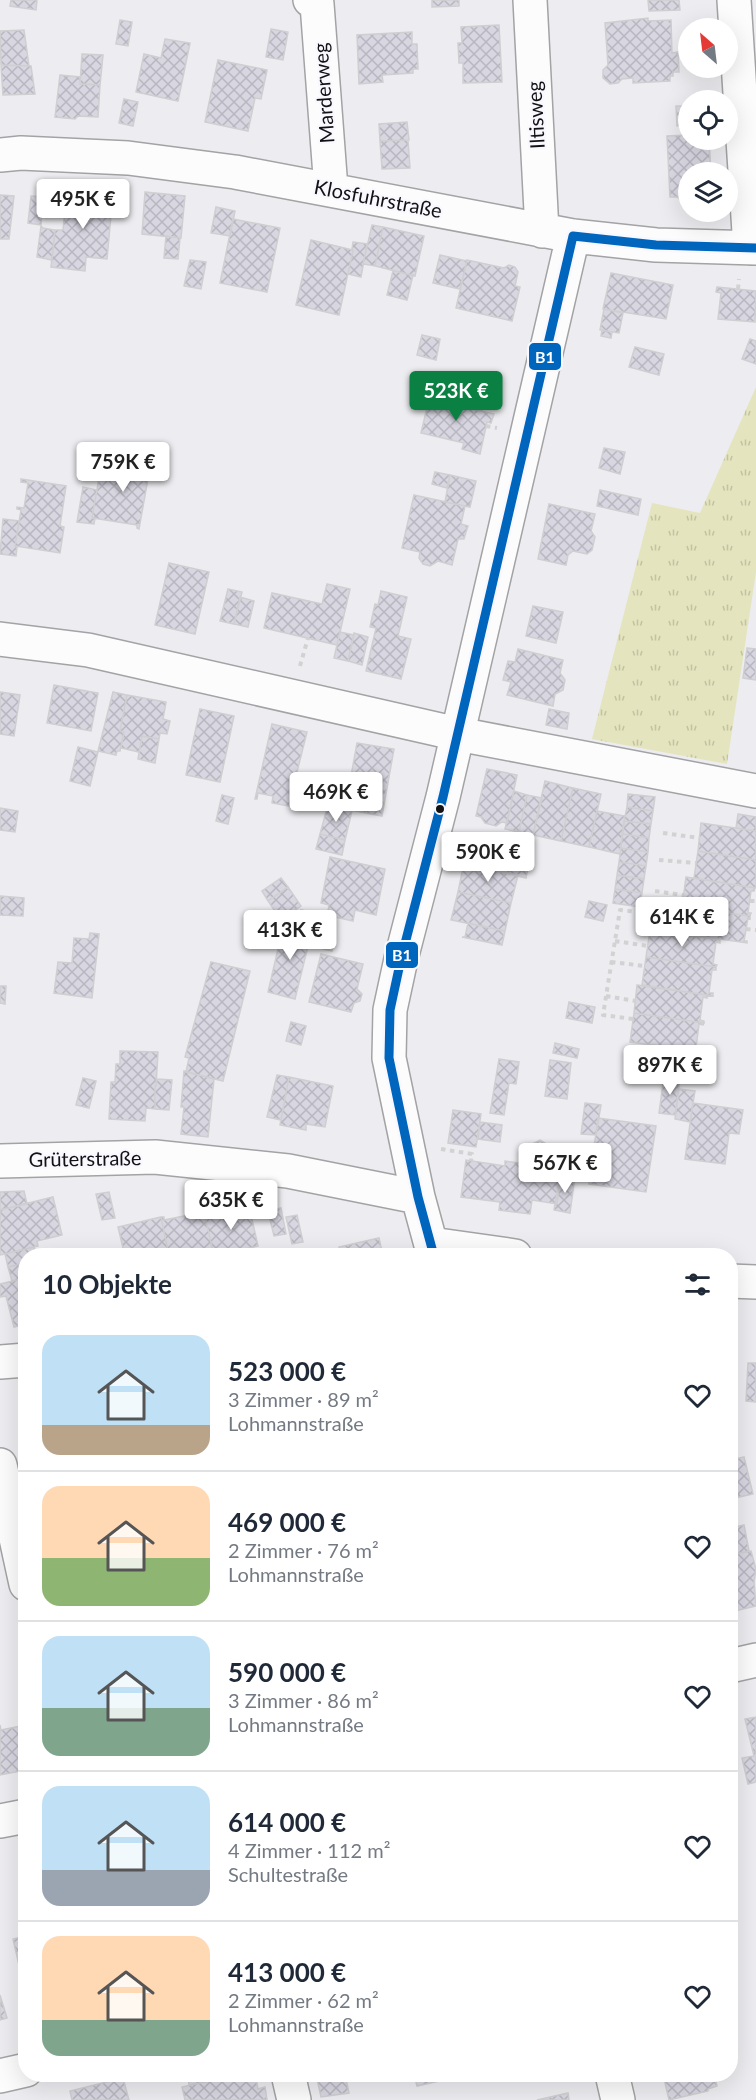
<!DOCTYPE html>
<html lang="de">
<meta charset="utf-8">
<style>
body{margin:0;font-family:Lato,sans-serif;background:#f2f2f3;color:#1f2937;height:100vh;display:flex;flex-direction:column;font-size:22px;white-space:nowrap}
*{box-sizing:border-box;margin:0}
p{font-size:20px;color:#747a83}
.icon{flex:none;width:33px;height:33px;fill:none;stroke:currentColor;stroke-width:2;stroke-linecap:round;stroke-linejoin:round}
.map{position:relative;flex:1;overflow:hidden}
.details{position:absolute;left:18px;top:1248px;width:720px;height:834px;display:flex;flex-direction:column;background:#fff;border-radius:24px;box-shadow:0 6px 24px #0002}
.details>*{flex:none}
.needle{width:39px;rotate:332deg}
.tools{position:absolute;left:678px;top:18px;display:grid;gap:12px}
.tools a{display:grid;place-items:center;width:60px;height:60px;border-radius:50%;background:#fff;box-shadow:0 6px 24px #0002;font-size:30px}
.price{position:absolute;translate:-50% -51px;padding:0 14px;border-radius:6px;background:#fff;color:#222;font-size:20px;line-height:39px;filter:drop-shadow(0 2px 3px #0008)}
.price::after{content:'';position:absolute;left:50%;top:36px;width:18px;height:14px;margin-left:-9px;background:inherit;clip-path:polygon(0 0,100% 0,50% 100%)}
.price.active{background:#0b8043;color:#fff}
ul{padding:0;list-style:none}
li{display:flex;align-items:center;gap:18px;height:150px;padding:0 24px}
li+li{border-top:2px solid #e0e1e3}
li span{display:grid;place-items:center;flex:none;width:168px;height:120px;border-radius:18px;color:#555}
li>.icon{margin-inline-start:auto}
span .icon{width:72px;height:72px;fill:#fffc;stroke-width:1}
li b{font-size:26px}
h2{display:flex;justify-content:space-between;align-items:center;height:72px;padding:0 24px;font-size:26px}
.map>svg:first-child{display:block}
.grass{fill:url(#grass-tufts)}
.building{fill:url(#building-cross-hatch);stroke:#cfcfd1;stroke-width:1.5}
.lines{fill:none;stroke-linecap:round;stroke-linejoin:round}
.minor-casing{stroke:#a3a3a5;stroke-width:36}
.path{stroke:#d3d2d3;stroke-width:4;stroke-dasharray:4.5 4.5;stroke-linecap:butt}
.minor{stroke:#fcfcfd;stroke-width:33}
.bus-1-casing{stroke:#f9f8fe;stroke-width:14}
.bus-1{stroke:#0065bd;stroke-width:9}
.bus-dot{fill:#121214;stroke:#f9f8fe;stroke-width:2}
.labels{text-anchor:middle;stroke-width:4.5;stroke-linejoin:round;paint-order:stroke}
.street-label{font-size:20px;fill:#121214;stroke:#f9f8fe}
.line-badge{stroke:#f9f8fe;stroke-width:2}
.badge-label{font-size:16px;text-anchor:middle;font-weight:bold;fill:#fff}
</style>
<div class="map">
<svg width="756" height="2100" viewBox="0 0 756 2100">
<defs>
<pattern id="grass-tufts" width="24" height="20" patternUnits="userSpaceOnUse" patternTransform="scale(1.5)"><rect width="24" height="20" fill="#e4e5be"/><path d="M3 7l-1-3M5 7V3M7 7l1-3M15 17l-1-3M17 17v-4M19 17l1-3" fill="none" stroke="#c3c3a2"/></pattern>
<pattern id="building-cross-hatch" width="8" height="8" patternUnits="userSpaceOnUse" patternTransform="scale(1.5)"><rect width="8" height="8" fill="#d8d6e1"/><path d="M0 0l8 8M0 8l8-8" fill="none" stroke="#b8b7c0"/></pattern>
</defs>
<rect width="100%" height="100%" fill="#edecf0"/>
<path class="grass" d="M756,387v185l-29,192 -135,-25 60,-236 48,10z"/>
<path class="building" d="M11,0h26l-1,10 -26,-4z
M432,0h27v6l-27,1z
M648,0h31l1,10 -31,1z
M648,18v3l23,-1 1,33 6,-1 1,20h-6v4h-3v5l-37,2v-5l-11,1 -4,4 -8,1 -7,-6v-8l5,-5 -3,-42z
M120,20l12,2 -4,24 -12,-2z
M499,25l3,57 -39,1v-20h-4l-1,-20h4l-1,-16z
M271,29l17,3 -5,28 -17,-3z
M24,30l5,36 -28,-1 -1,-34z
M412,32v12h5l1,25h-5v4l-31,2 1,7 -24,2 -2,-49z
M165,39l25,4 -12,58 -42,-9 8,-38 17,4z
M82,54l21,1 -3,30 -20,-1z
M218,60l49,10 -6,29 -6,-1 -7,33 -43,-9z
M1,65l30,1 4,28 -32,1z
M60,75l20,2v7l20,1 -2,32 -20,-1 -3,3 -20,-2z
M124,99l14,3 -5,24 -14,-3z
M676,106h12v20h-11z
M407,122l2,18 -29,1 -1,-17z
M688,135v5h21l2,32h-23v29h-6l-5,-4h-7l-3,-61z
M408,140l2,28 -28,1 -2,-28z
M67,188l46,6 -6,65 -21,-2 -1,14 -34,-4 4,-37h8z
M145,192l40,4 -4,42 -39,-4z
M0,195l14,1 -5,43h-9z
M31,196l13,1 -3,28 -13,-2z
M216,207l19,4 -5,25 -19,-3z
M233,219l47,9 -13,64 -47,-9z
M372,225l11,2 -8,39 -12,-2z
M41,226l2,2 12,2 -3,30 -15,-3z
M383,227l41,9 -9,40 -40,-10z
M166,236l14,2 -2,21 -14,-1z
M311,240l42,10 -14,65 -43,-10z
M353,242l14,2 -6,33 -13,-3 5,-24 -1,-1z
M440,255l27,6 -7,28 -27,-6z
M190,260l16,2 -5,27 -17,-3z
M467,260l37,8 5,-3 6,2 3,5 -3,14 5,1 -8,34 -56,-13z
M393,271l20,4 -6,25 -20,-5z
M611,273l62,12 -7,34 -63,-10z
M717,287l39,4 -1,31 -37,-3 3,-26 -5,-1z
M604,309l19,4 -4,20 -19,-3z
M602,330l10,2 -1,6 -10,-2z
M422,335l18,4 -4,21 -19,-5z
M750,339l6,2v23l-14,-5z
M635,347l29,7 -5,21 -30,-8z
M413,373l12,1 -2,16 -12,-2z
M456,382l31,7 -5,22 -31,-7z
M431,391l22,5 -2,8 43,10 -3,9 -4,-1 -7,32 -18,-5 2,-6 -43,-10z
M604,448l21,4 -5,22 -21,-6z
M122,458l29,4 -12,67 -2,-1v-3l-45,-7 8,-46h3l-1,2 17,3z
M435,472l15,3 -3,13 -15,-4z
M450,475l26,6 -6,26 -25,-5z
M21,479l45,7 -6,40 4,1 -4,26 -45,-7 6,-36 -4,-1v-2l7,1 4,-25 -7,-1z
M83,487l14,3 -5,28h3l-1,6 -17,-2z
M600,490l41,9 -3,16 -41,-9z
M414,495l51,11 -4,18 7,2 -2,6 -2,7h-6l-6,26 -14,-4 -8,5 -7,-2 -4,-6 1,-6 -18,-4z
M549,504l46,10 -4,17 4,6 -3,13 -5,4 -14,-3 -5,4 -2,10 -28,-6z
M3,519l16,2 -4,25 2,1 -1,9 -16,-2z
M169,563l40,9 -14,62 -40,-9z
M327,584l23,5 -13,56 -73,-17 8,-35 50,11z
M228,589l14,3 -8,32 -14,-3z
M381,591l26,6 -9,39 13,3 -10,40 -35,-8 10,-43 -6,-1 5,-23 3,1z
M240,597l14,4 -6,26 -14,-3z
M533,606l30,6 -7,31 -30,-7z
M340,632l14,3 -6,26 -14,-3z
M354,633l14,4 -6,28 -14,-4z
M747,648l9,1v31l-13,-2z
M518,649l45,11 -3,13 5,7 -2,10 -8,4 -2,12 -46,-11 4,-13 -8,-2 5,-19 7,1z
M54,685l44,8 -7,38 -44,-8z
M0,692l20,3 -6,41 -14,-2z
M113,692l14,3 -7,36 4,1 -4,19h-3l-1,4 -18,-4z
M127,695l39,7 -3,17 7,2 -3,13 -7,-1 -1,6 -17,-3 -3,16 -18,-4 3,-16 -4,-1z
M200,709l34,7 -14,66 -34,-7z
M549,709l20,4 -2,16 -21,-4z
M272,724l35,8 -12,48 14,3 -5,26 -32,-6 1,-7 -15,-3 -1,6h-2z
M142,736l17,3 -4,24 -17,-4z
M357,743l37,6 -12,67 -37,-7z
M78,747l20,5 -8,34 -20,-5z
M487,769l30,6 -10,48 -5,-1 -6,4 -11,-3 -4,-6 -5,-1z
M545,781l28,7 -12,53 -28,-6z
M573,788l28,6 -12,53 -28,-6z
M514,791l13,4 -8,37 -14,-3z
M628,794l27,3 -2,14 -26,-4z
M222,795l12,3 -6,26 -12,-3z
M527,795l15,3 -9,37 -14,-3z
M328,805l24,6 -7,29 -25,-6z
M627,807l26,4 -2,13 -27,-3z
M0,808l18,3 -3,21 -15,-2z
M597,811l28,5 -5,38 -31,-7z
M738,814l18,3v14l-20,-3z
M624,821l27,3 -2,14 -27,-4z
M701,823l55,8v29l-58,-9z
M320,834l25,6 -3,15 -26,-6z
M622,834l27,4 -1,14 -27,-4z
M621,848l27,4 -2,14 -27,-4z
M698,851l58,9v28l-62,-10z
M487,854l42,9 -3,15 -42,-10z
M330,857l55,12 -9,46 -21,-5 -2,11 -22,-5 -3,-5 1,-6 -8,-2z
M619,862l27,4 -2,13 -27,-4z
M464,863l54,12 -7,28 -53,-11z
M617,875l27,4 -2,14 -27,-4z
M686,877l69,11 -1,3h-3l-3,22h3l-1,3 -68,-9z
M281,878l7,9 -20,14 -6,-10z
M288,887l13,19 -20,14 -13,-19z
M615,889l27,4 -2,14 -27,-4z
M458,892l53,11 -6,28 -54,-11z
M0,896l24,2 -1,18 -23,-1z
M589,901l18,4 -4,16 -18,-4z
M682,907l68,9v3l-2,-1 -4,23h3v2l-69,-10z
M301,910l15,3 -4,17 -15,-3z
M284,923l28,7 -17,69 -27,-7z
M468,923l37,8 -3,14 -40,-8h3z
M650,930l70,10v3l-4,-1 -3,22 4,1 -1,2 -70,-10z
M312,931l23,5 -3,15 -24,-6z
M90,933l9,1 -7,64 -38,-5 4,-31 14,1 2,-25 15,1z
M321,954l42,10 -6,25 5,5 -2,7 -6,2 -3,9 -42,-10z
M646,957l70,10v3h-4l-3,23h4v3l-71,-11z
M211,962l39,9 -27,110 -37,-9 3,-14 -4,-1z
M637,985l70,10v3l-4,-1 -3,23 4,1v2l-70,-10z
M0,986h6l-1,18 -5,-1z
M569,1002l26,5 -3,16 -26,-5z
M634,1013l70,10 -1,2 -4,-1 -3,24 4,1v2l-70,-9z
M291,1022l15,4 -5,19 -15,-4z
M555,1043l24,6 -2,9 -24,-5z
M120,1051l38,1 -2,34h-1v23l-9,-1 -1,13 -36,-2 2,-37h4l1,-18h4z
M672,1058l20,2 -1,6 -19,-2z
M499,1059l20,3 -3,22 -7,-1 -5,32 -14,-2z
M550,1060l21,3 -4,36 -22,-3z
M184,1071l30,8 -6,58 -27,-3 3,-27h-3z
M277,1075l12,2 -8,43 -14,-3z
M664,1076l16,2 -5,37 -16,-2z
M289,1077l44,9 -8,41 -19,-3v6l-26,-5z
M83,1078l13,3 -7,27 -13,-3z
M157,1079l15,1 -3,30 -14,-1v-23h1z
M679,1089l16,2 -5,31 -15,-3z
M585,1103l16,2 -5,30 -15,-1z
M693,1103l50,7 -4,24 -10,-1 -4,31 -40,-5z
M453,1110l28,4 -5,33 -28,-4z
M598,1118l58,8 -10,66 -57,-8z
M480,1122l22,3 -2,17 -22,-3z
M540,1140l8,5 -1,6 16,3 -6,50 -25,-4 -2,14 -31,-4 1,-8 -39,-5 5,-37 39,6v-5l31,4v-8l-5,-4 1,-9z
M560,1175l15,1 -5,37 -16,-3z
M24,1191l3,13 -27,6v-18z
M109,1192l6,26 -13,2 -6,-26z
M53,1197l9,38 -25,6 1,5 -38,9v-45z
M249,1206l9,40 -44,10 -10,-44 3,-1 1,4z
M281,1208l5,26 -12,2 -6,-25z
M204,1212l10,44h-2l-1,-4 -15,4h-27l-8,-39h3v3z
M297,1215l6,27 -11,2 -6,-27z
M161,1217l8,39h-44l-7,-29z
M379,1238l4,18h-42l-2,-9z
M34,1247l2,9h-10v7l-18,4 -3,-13z
M26,1263v15l-14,3 -4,-14z
M26,1278v46l-12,3 -8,-31 -6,1v-13z
M748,1363h8v39l-10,-1z
M744,1457l9,37 -23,5v-39z
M744,1525l5,26 -19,4v-27z
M751,1551l5,18 -2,13 2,24 -26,6v-57z
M756,1717v65l-8,2 -6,-26 12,-2 -9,-37z
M0,1725l1,5 25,-5v45l-26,5z
M26,1936v51h-2l-11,-48z
M0,1995l7,23 -7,2z
M187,2074h28l1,6 -27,5z
M215,2074h25l-24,6z
M240,2074h15l3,15 7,-2 2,13h-82l-3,-13z
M316,2074h29l4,19 -28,4z
M414,2074h29l1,6 -27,6z
M663,2074h51l3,12 -9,3v2l-39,9z
M123,2078l6,22h-57l-2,-9z
M568,2093l1,7h-32z"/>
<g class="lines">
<defs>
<path id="minor" d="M310,0l7,4 14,185
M530,0l12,231
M734,0l16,248
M0,155l21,-2 107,5 107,14 338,64 83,9 100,3
M0,639l88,11 370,84 298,57
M0,1161l155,-4 133,14 130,26
M431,1244l84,12
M434,1256l-16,-59 -29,-139 1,-48 11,-51 42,-162 130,-561
M730,1281l26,1
M0,1362l26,-2
M0,1465l26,119
M730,1666l26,-6
M0,1821l26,-5
M288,2074l6,26
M612,2074l6,26
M0,2076l26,-6"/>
</defs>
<use href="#minor" class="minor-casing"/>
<path class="path" d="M738,289l1,-10
M486,426l11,2
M300,666l8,-28
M663,833l37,5
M659,860l37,3
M655,891l28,4
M750,901h6
M746,929l10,1
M615,941l33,5
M611,962l34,4
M606,996l30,5
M633,1019l-30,-4 17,-105 60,7
M441,1149l31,5 -1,7"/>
<use href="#minor" class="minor"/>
<defs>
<path id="bus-1" d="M434,1256l-16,-59 -29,-139 1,-48 11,-51 42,-162 130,-561 83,9 100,3"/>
</defs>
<use href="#bus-1" class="bus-1-casing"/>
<use href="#bus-1" class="bus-1"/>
</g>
<circle class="bus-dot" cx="440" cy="809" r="5"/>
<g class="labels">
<g class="street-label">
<text transform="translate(324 93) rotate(-94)" y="7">Marderweg</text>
<text transform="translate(536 115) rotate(-93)" y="7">Iltisweg</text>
<text transform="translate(378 199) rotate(11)" y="7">Klosfuhrstraße</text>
<text transform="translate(85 1159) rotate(-1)" y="7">Grüterstraße</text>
</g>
</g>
<g class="line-badge">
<rect x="528" y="342" width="34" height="29" rx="6" fill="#0065bd"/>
<rect x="385" y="941" width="34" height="28" rx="6" fill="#0065bd"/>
</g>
<g class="badge-label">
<text x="545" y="363">B1</text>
<text x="402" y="961">B1</text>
</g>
</svg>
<div class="tools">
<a><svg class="needle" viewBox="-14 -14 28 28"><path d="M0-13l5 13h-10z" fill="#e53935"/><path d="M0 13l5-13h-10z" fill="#747a83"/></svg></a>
<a><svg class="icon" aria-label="locate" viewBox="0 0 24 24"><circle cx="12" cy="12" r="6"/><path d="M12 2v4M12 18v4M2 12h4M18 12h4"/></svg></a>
<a><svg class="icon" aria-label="layers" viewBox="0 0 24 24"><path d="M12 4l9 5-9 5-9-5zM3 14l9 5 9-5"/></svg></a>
</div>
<b class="price" style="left:83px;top:230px">495K €</b>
<b class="price active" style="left:456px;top:422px">523K €</b>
<b class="price" style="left:123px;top:493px">759K €</b>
<b class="price" style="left:336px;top:823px">469K €</b>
<b class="price" style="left:488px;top:883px">590K €</b>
<b class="price" style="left:682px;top:948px">614K €</b>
<b class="price" style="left:290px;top:961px">413K €</b>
<b class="price" style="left:670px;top:1096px">897K €</b>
<b class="price" style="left:565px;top:1194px">567K €</b>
<b class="price" style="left:231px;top:1231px">635K €</b>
<section class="details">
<h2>10 Objekte<svg class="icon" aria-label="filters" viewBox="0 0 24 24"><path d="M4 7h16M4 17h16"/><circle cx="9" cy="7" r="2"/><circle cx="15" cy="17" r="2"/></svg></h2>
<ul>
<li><span style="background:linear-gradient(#bfe0f5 75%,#b9a48a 0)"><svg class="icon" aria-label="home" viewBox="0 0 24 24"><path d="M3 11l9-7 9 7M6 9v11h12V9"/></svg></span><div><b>523 000 €</b><p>3 Zimmer · 89 m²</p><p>Lohmannstraße</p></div><svg class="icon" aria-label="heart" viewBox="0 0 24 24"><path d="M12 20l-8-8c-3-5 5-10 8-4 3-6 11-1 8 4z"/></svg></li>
<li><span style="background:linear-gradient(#ffd9b3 60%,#8fb573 0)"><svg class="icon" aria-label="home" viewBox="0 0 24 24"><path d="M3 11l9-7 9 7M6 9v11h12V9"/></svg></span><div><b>469 000 €</b><p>2 Zimmer · 76 m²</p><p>Lohmannstraße</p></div><svg class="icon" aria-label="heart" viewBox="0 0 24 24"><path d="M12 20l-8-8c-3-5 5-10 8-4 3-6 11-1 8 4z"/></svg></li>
<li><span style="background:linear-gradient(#bfe0f5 60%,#7fa58c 0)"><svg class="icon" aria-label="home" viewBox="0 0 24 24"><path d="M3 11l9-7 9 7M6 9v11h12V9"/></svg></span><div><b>590 000 €</b><p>3 Zimmer · 86 m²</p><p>Lohmannstraße</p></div><svg class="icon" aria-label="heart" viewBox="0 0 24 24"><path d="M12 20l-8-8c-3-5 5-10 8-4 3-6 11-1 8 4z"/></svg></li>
<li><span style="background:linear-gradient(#bfe0f5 70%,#9aa5b1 0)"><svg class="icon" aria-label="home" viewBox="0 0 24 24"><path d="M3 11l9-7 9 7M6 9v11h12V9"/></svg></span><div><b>614 000 €</b><p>4 Zimmer · 112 m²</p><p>Schultestraße</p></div><svg class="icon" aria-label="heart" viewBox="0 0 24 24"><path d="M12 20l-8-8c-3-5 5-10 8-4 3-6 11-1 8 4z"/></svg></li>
<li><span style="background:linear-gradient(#ffd9b3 70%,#7fa58c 0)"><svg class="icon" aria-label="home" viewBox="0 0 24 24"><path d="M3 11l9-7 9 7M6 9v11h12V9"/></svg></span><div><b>413 000 €</b><p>2 Zimmer · 62 m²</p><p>Lohmannstraße</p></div><svg class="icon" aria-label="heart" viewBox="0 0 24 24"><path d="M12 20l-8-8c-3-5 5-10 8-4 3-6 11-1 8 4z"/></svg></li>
</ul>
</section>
</div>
